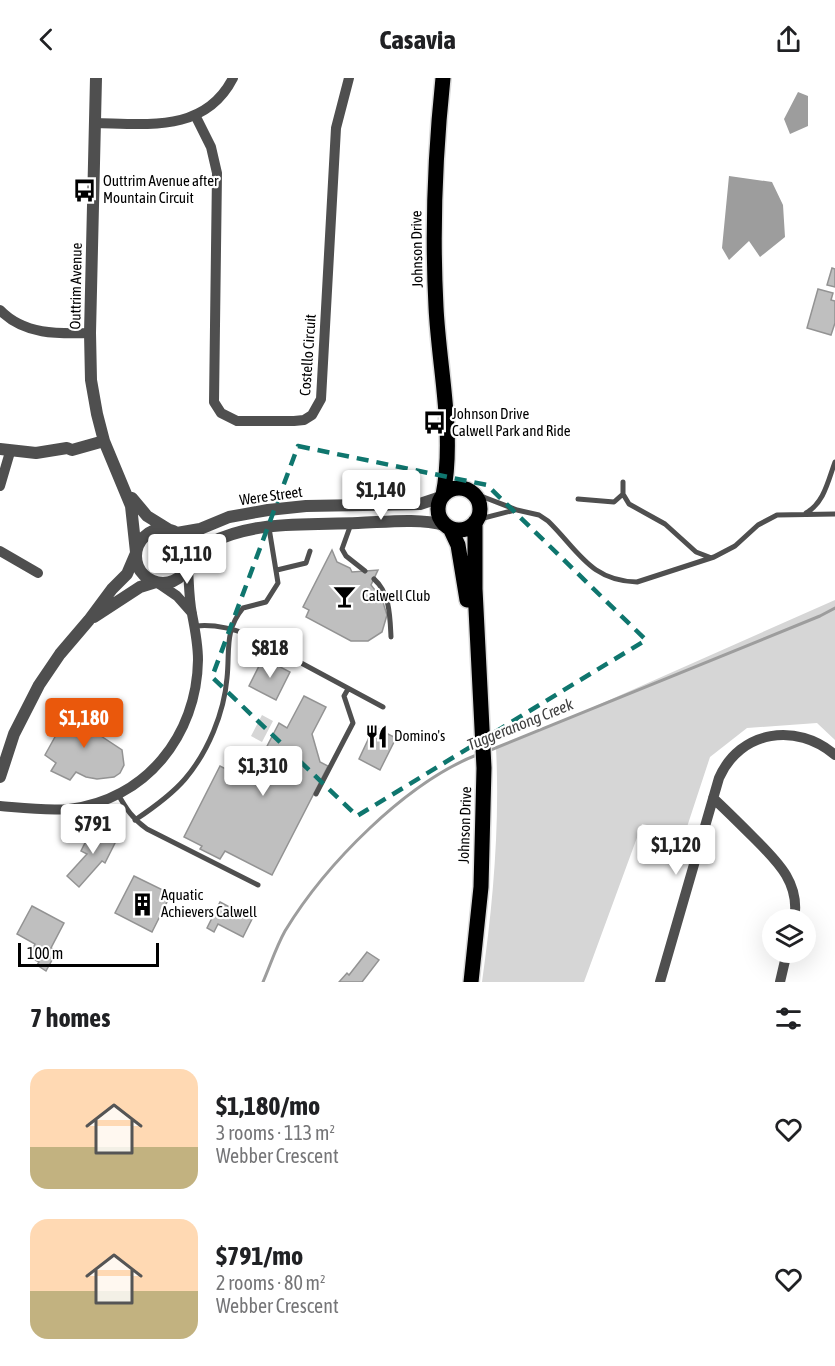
<!DOCTYPE html>
<meta charset="utf-8">
<style>
body{margin:0;font-family:"Asap Condensed",sans-serif;background:#f6f6f6;color:#202124;height:100vh;display:flex;flex-direction:column;font-size:22px;white-space:nowrap}
*{box-sizing:border-box;margin:0}
p{font-size:20px;color:#757577}
.icon{flex:none;width:33px;height:33px;fill:none;stroke:currentColor;stroke-width:2;stroke-linecap:round;stroke-linejoin:round}
.map{position:relative;height:904px;overflow:hidden}
.side{display:flex;flex-direction:column;background:#fff;flex:1}
.side>*{flex:none}
.buttons{position:absolute;left:762px;top:831px;display:grid;gap:12px}
.buttons a{display:grid;place-items:center;width:54px;height:54px;border-radius:50%;background:#fff;box-shadow:0 6px 24px #0002;font-size:30px}
.scale{position:absolute;left:18px;bottom:15px;width:141px;box-sizing:border-box;padding-left:6px;border:3px solid #000;border-top:0;font-size:16px;line-height:21px;white-space:nowrap;color:#000;-webkit-text-stroke:4px #fff;paint-order:stroke}
.price{position:absolute;translate:-50% -51px;padding:0 14px;border-radius:6px;background:#fff;color:#222;font-size:20px;line-height:39px;filter:drop-shadow(0 2px 3px #0008)}
.price::after{content:'';position:absolute;left:50%;top:36px;width:18px;height:14px;margin-left:-9px;background:inherit;clip-path:polygon(0 0,100% 0,50% 100%)}
.price.on{background:#ea580c;color:#fff}
ul{padding:0;list-style:none}
li{display:flex;align-items:center;gap:18px;height:150px;padding:0 30px}
li span{display:grid;place-items:center;flex:none;width:168px;height:120px;border-radius:18px;color:#555}
li>.icon{margin-inline-start:auto}
span .icon{width:72px;height:72px;fill:#fffc;stroke-width:1}
li b{font-size:26px}
h2{display:flex;justify-content:space-between;align-items:center;height:72px;padding:0 30px;font-size:26px}
header{display:flex;justify-content:space-between;align-items:center;height:78px;padding:0 30px;background:#fff;font-size:27px;font-weight:700}
.map>svg:first-child{display:block}
.green{fill:#d6d6d6}
.water{fill:#9d9d9d}
.lines{fill:none;stroke-linecap:round;stroke-linejoin:round}
.stream{stroke:#9d9d9d;stroke-width:3}
.building{fill:#bfbfbf;stroke:#939393;stroke-width:1.5}
.primary-casing{stroke:#dbdbdb;stroke-width:18}
.service{stroke:#4f4f4f;stroke-width:5}
.minor{stroke:#4f4f4f;stroke-width:10}
.tertiary{stroke:#4f4f4f;stroke-width:12}
.primary{stroke:#000;stroke-width:15}
.marked{fill:none;stroke:#0f766e;stroke-width:4.5;stroke-dasharray:12 8;stroke-linejoin:round}
.labels{text-anchor:middle;stroke-width:4.5;stroke-linejoin:round;paint-order:stroke}
.poi-label{font-size:15px;fill:#000;stroke:#fff;text-anchor:start}
.street-label{font-size:15px;fill:#000;stroke:#fff}
.water-label{font-size:16px;font-style:italic;fill:#3e3e3e;stroke:#fff}
</style>
<header><svg class="icon" aria-label="back" viewBox="0 0 24 24"><path d="M15 5l-7 7 7 7"/></svg>Casavia<svg class="icon" aria-label="share" viewBox="0 0 24 24"><path d="M12 15V3M7 8l5-5 5 5M5 13v7h14v-7"/></svg></header>
<div class="map">
<svg width="835" height="904" viewBox="0 0 835 904">
<rect width="100%" height="100%" fill="#fff"/>
<path class="green" d="M835,522v140l-18,-17 -70,5 -37,29 -25,76 -43,-9 -58,158h-102c11,-77 18,-157 14,-234l39,-15z
M262,637l11,6 -11,21 -11,-6z"/>
<path class="water" d="M798,14l10,4v30l-18,8 -6,-15z
M729,98l43,6 11,23 2,32 -25,20 -11,-16 -20,19 -7,-12z"/>
<g class="lines">
<path class="stream" d="M488,673l332,-135 15,-8
M263,904c7,-16 13,-35 22,-51 40,-66 121,-149 194,-177"/>
</g>
<path class="building" d="M832,190l3,1v18l-8,-2z
M818,211l15,4 -2,7 4,1v22l-4,12 -24,-7z
M332,472l5,12 13,6 2,4 26,-2 -7,15 11,14 5,16 -5,17 -14,9h-17l-45,-24 3,-7 -6,-3z
M263,580l27,14 -14,28 -27,-14z
M304,618l22,11 -14,27 8,28 8,4 -56,109 -47,-24 -5,8 -20,-10 2,-3 -18,-9 36,-71 29,15 30,-58 8,5z
M71,630l16,9 1,-3 19,8 -6,14 21,14 2,15 -4,8 -6,4 -17,2 -11,-2 -10,-5 -6,8 -19,-9 5,-8 -11,-8z
M374,649l22,11 -16,32 -21,-11z
M93,749l24,12 -12,24 -3,-2 -23,26 -12,-11 20,-22 -6,-3z
M134,798l37,18 -19,38 -37,-19z
M220,824l32,17 -9,18 -25,-13 -4,8 -7,-4z
M32,828l32,17 -13,25 6,3 -11,20 -9,-6 2,-3 -10,-5 6,-13 -18,-10z
M367,874l12,8 -17,22h-23l8,-9 2,2z"/>
<g class="lines">
<defs>
<path id="primary" d="M438 431a21 21 0 1 1 42 0a21 21 0 1 1-42 0Z
M443,417c12,-61 -4,-126 -7,-188 -4,-76 -1,-153 7,-229
M450,450l8,17 9,55
M471,904l10,-95 3,-119 -9,-179v-67"/>
</defs>
<use href="#primary" class="primary-casing"/>
<path class="service" d="M473,415l44,17 22,5 9,6c30,29 42,60 89,61l77,-25 21,-11 23,-21 19,-10 58,-1
M623,416l6,10 36,20 31,28 13,5
M578,421l36,3 9,-8v-12
M806,435c18,-10 22,-32 29,-51
M476,442l39,-10
M351,446l-9,25 4,7 19,15
M277,492l29,-7 4,-12
M374,501c16,14 16,38 17,58
M196,548c19,-2 35,2 53,9l134,72
M118,716c8,15 15,25 29,35l111,56
M316,716l37,-71 -9,-27 4,-7
M135,742c15,-10 38,-27 50,-41 23,-27 39,-66 42,-101 3,-27 -3,-47 16,-70l23,-6 12,-19 -9,-55"/>
<path class="minor" d="M195,37l16,32 6,26 -3,229 7,11 16,8h57l10,-1 8,-5 9,-16 15,-271 13,-50
M95,45c52,1 110,10 138,-45
M0,232c24,25 58,24 90,23
M0,408l10,-34
M0,473l38,22
M158,505l19,13 15,17
M713,720c14,13 27,26 40,39 24,24 48,46 41,83
M0,728c23,2 46,5 69,3 77,-9 128,-74 129,-149 0,-16 -3,-31 -6,-46 -3,-15 -3,-31 -4,-46
M660,904l59,-204c21,-48 78,-56 116,-23
M780,904l7,-30"/>
<path class="tertiary" d="M96,0l-6,255 1,47 6,34 7,27 27,65 5,46
M0,371l36,4 31,-5 5,2 32,-9
M132,420l15,18 21,13
M136 478a27 27 0 1 1 54 0a27 27 0 1 1-54 0Z
M177,455l23,-4 29,-12 39,-7 38,-4 114,-2 21,-7
M189,488c6,-7 12,-19 21,-23 45,-23 99,-18 148,-20 29,-1 59,-5 87,2
M94,539l46,-30 16,-5
M0,699l14,-43 25,-49 21,-31 29,-34 23,-31 15,-15 9,-21"/>
<use href="#primary" class="primary"/>
</g>
<path class="marked" d="M298,368l189,39 159,155 -289,176 -145,-139z"/>
<defs>
<symbol id="bus-bare" viewBox="-9 -9 18 18"><path d="M-5-6H5V4H4V6H2V4H-2V6H-4V4H-5ZM-3.5-4V0h7V-4ZM-3.5 1.2v1.5H-2V1.2ZM2 1.2v1.5H3.5V1.2Z" fill="#000" stroke="#fff" stroke-width="2.5" paint-order="stroke"/></symbol>
<symbol id="bar-bare" viewBox="-9 -9 18 18"><path d="M-6-5H6L.8 .8V4.5H3.5V6h-7V4.5H-.8V.8Z" fill="#000" stroke="#fff" stroke-width="2.5" paint-order="stroke"/></symbol>
<symbol id="restaurant-bare" viewBox="-9 -9 18 18"><path d="M-5-6h1v4h1v-4h1v4h1v-4h1v5L-1.5 .5V6h-2V.5L-5-1ZM5-6V6H3V1.5H1.5Q1.5-4 5-6Z" fill="#000" stroke="#fff" stroke-width="2.5" paint-order="stroke"/></symbol>
<symbol id="building-bare" viewBox="-9 -9 18 18"><path d="M-4-6H4V6H1V3H-1V6H-4ZM-2.5-4.3h1.7v1.8h-1.7ZM.8-4.3h1.7v1.8H.8ZM-2.5-1h1.7V.8h-1.7ZM.8-1h1.7V.8H.8Z" fill="#000" stroke="#fff" stroke-width="2.5" paint-order="stroke"/></symbol>
</defs>
<g fill-rule="evenodd">
<use href="#bus-bare" x="68" y="96" width="33" height="33"/>
<use href="#bus-bare" x="418" y="328" width="33" height="33"/>
<use href="#bar-bare" x="328" y="502" width="33" height="33"/>
<use href="#restaurant-bare" x="360" y="642" width="33" height="33"/>
<use href="#building-bare" x="126" y="810" width="33" height="33"/>
</g>
<g class="labels">
<g class="poi-label">
<text x="103" y="108">Outtrim Avenue after<tspan x="103" dy="17">Mountain Circuit</tspan></text>
<text x="452" y="341">Johnson Drive<tspan x="452" dy="17">Calwell Park and Ride</tspan></text>
<text x="362" y="523">Calwell Club</text>
<text x="394" y="663">Domino's</text>
<text x="161" y="822">Aquatic<tspan x="161" dy="17">Achievers Calwell</tspan></text>
</g>
<g class="street-label">
<text transform="translate(417 171) rotate(-91)" y="5">Johnson Drive</text>
<text transform="translate(76 208) rotate(-89)" y="5">Outtrim Avenue</text>
<text transform="translate(308 277) rotate(-86)" y="5">Costello Circuit</text>
<text transform="translate(271 418) rotate(-8)" y="5">Were Street</text>
<text transform="translate(465 747) rotate(-88)" y="5">Johnson Drive</text>
</g>
<g class="water-label">
<text transform="translate(520 646) rotate(-22)" y="6">Tuggeranong Creek</text>
</g>
</g>
</svg>
<div class="buttons">
<a><svg class="icon" aria-label="layers" viewBox="0 0 24 24"><path d="M12 4l9 5-9 5-9-5zM3 14l9 5 9-5"/></svg></a>
</div>
<div class="scale">100 m</div>
<b class="price" style="left:381px;top:443px">$1,140</b>
<b class="price" style="left:187px;top:507px">$1,110</b>
<b class="price" style="left:270px;top:601px">$818</b>
<b class="price on" style="left:84px;top:671px">$1,180</b>
<b class="price" style="left:263px;top:719px">$1,310</b>
<b class="price" style="left:93px;top:777px">$791</b>
<b class="price" style="left:676px;top:798px">$1,120</b>
</div>
<section class="side">
<h2>7 homes<svg class="icon" aria-label="filters" viewBox="0 0 24 24"><path d="M4 7h16M4 17h16"/><circle cx="9" cy="7" r="2"/><circle cx="15" cy="17" r="2"/></svg></h2>
<ul>
<li><span style="background:linear-gradient(#ffd9b3 65%,#c2b280 0)"><svg class="icon" aria-label="home" viewBox="0 0 24 24"><path d="M3 11l9-7 9 7M6 9v11h12V9"/></svg></span><div><b>$1,180/mo</b><p>3 rooms · 113 m²</p><p>Webber Crescent</p></div><svg class="icon" aria-label="heart" viewBox="0 0 24 24"><path d="M12 20l-8-8c-3-5 5-10 8-4 3-6 11-1 8 4z"/></svg></li>
<li><span style="background:linear-gradient(#ffd9b3 60%,#c2b280 0)"><svg class="icon" aria-label="home" viewBox="0 0 24 24"><path d="M3 11l9-7 9 7M6 9v11h12V9"/></svg></span><div><b>$791/mo</b><p>2 rooms · 80 m²</p><p>Webber Crescent</p></div><svg class="icon" aria-label="heart" viewBox="0 0 24 24"><path d="M12 20l-8-8c-3-5 5-10 8-4 3-6 11-1 8 4z"/></svg></li>
</ul>
</section>
